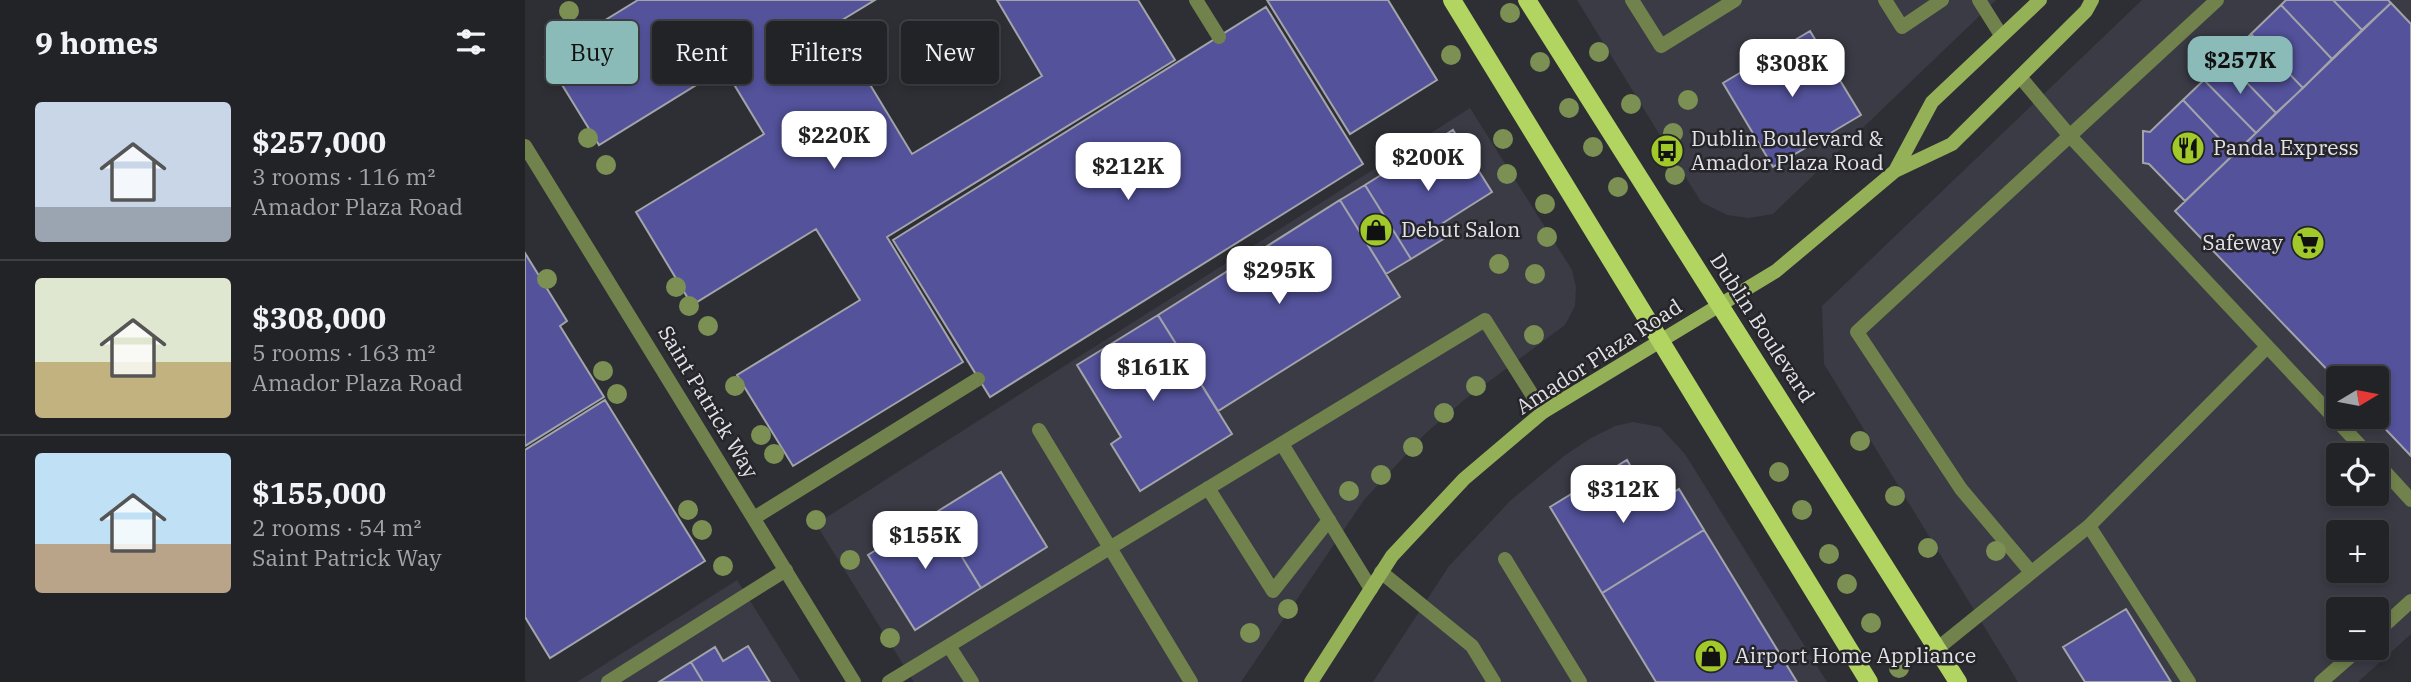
<!DOCTYPE html>
<meta charset="utf-8">
<style>
body{margin:0;font-family:"IBM Plex Serif",serif;background:#2a2b2f;color:#f1f3f6;height:100vh;display:flex;flex-direction:column;font-size:26px;white-space:nowrap}
*{box-sizing:border-box;margin:0}
p{font-size:23px;color:#a2a4a7}
.icon{flex:none;width:38px;height:38px;fill:none;stroke:currentColor;stroke-width:2;stroke-linecap:round;stroke-linejoin:round}
.map{position:relative;flex:1;overflow:hidden}
.sheet{display:flex;flex-direction:column;background:#222327;width:525px}
.sheet>*{flex:none}
.banner{position:absolute;left:21px;top:21px;width:665px;height:63px;display:flex;gap:14px}
.needle{width:46px;rotate:80deg}
.controls{position:absolute;left:1801px;top:366px;display:grid;gap:14px}
.controls a{display:grid;place-items:center;width:63px;height:63px;border-radius:7px;background:#222327;box-shadow:0 4px 10px #0003,0 0 0 2px #3f4044;font-size:35px}
.price{position:absolute;translate:-50% -60px;padding:0 16px;border-radius:14px;background:#fff;color:#222;font-size:23px;line-height:46px;filter:drop-shadow(0 2px 4px #0008)}
.price::after{content:'';position:absolute;left:50%;top:42px;width:21px;height:16px;margin-left:-10px;background:inherit;clip-path:polygon(0 0,100% 0,50% 100%)}
.price.active{background:#8bbbb9;color:#111}
ul{padding:0;list-style:none}
li{display:flex;align-items:center;gap:21px;height:175px;padding:0 35px}
li+li{border-top:2px solid #3f4044}
li span{display:grid;place-items:center;flex:none;width:196px;height:140px;border-radius:7px;color:#555}
li>.icon{margin-inline-start:auto}
span .icon{width:84px;height:84px;fill:#fffc;stroke-width:1}
li b{font-size:30px}
h2{display:flex;justify-content:space-between;align-items:center;height:84px;padding:0 35px;font-size:30px}
.pill{padding:0 24px;border-radius:7px;background:#222327;box-shadow:0 4px 10px #0003,0 0 0 2px #3f4044;font-size:24px;line-height:63px}
.pill.active{background:#8bbbb9;color:#111}
main{display:flex;flex:1;min-height:0}
.map>svg:first-child{display:block}
.built{fill:#3a3b45;fill-rule:evenodd}
.building{fill:#53529b;stroke:#a3a4aa;stroke-width:2}
.lines{fill:none;stroke-linecap:round;stroke-linejoin:round}
.lane{stroke:#71824c;stroke-width:14}
.street{stroke:#71824c;stroke-width:14}
.secondary{stroke:#95b158;stroke-width:14}
.primary{stroke:#b1d560;stroke-width:18}
.tree{fill:#7c9054}
.labels{text-anchor:middle;stroke-width:5;stroke-linejoin:round;paint-order:stroke}
.poi-label{font-size:21px;fill:#e3e3e7;stroke:#25252a;text-anchor:start}
.street-label{font-size:21px;fill:#e3e3e7;stroke:#25252a}
</style>
<main>
<section class="sheet">
<h2>9 homes<svg class="icon" aria-label="filters" viewBox="0 0 24 24"><path d="M4 7h16M4 17h16"/><circle cx="9" cy="7" r="2"/><circle cx="15" cy="17" r="2"/></svg></h2>
<ul>
<li><span style="background:linear-gradient(#c9d6e8 75%,#9aa5b1 0)"><svg class="icon" aria-label="home" viewBox="0 0 24 24"><path d="M3 11l9-7 9 7M6 9v11h12V9"/></svg></span><div><b>$257,000</b><p>3 rooms · 116 m²</p><p>Amador Plaza Road</p></div></li>
<li><span style="background:linear-gradient(#dfe7d0 60%,#c2b280 0)"><svg class="icon" aria-label="home" viewBox="0 0 24 24"><path d="M3 11l9-7 9 7M6 9v11h12V9"/></svg></span><div><b>$308,000</b><p>5 rooms · 163 m²</p><p>Amador Plaza Road</p></div></li>
<li><span style="background:linear-gradient(#bfe0f5 65%,#b9a48a 0)"><svg class="icon" aria-label="home" viewBox="0 0 24 24"><path d="M3 11l9-7 9 7M6 9v11h12V9"/></svg></span><div><b>$155,000</b><p>2 rooms · 54 m²</p><p>Saint Patrick Way</p></div></li>
</ul>
</section>
<div class="map">
<svg width="1886" height="682" viewBox="0 0 1886 682">
<rect width="100%" height="100%" fill="#2e2f34"/>
<path class="built" d="M1052,0h419l-223,214 -24,4 -22,-3 -26,-13z
M1617,0h269v634l-53,48h-340l-194,-318 -2,-58zM1813,378h39v38h-39zM1813,455h39v39h-39zM1813,532h39v38h-39zM1813,609h39v39h-39z
M945,108l102,162 4,17 -1,19 -10,19 -101,75 -39,34 -61,66 -123,182h-327l-98,-158z
M1108,422l27,5 25,27 142,228h-454l76,-116 62,-66 53,-44 27,-18 24,-12z
M212,580l64,102h-224z"/>
<path class="building" d="M113,0h237l-41,25 78,129 130,-78 -45,-76h141l37,60 -288,177 76,125 -170,104 -56,-91 123,-75 -44,-71 -124,76 -56,-93 128,-78 -40,-66 -125,77 -54,-88z
M742,0h121l49,80 -87,54z
M1761,0h47l29,30 -30,29 -51,-54z
M1808,0h55l3,3 -29,27z
M1866,3l20,21v432l-38,-40h4v-38h-39v3l-163,-170z
M1756,5l51,54 -29,29 -52,-54z
M741,7l97,157 -373,233 -97,-157z
M1285,31l51,84 -88,52 -50,-84z
M1726,34l52,54 -27,25 -51,-53z
M1700,60l51,53 -20,20 -52,-53z
M1679,80l52,53 -22,21 -51,-54z
M1658,100l51,54 -49,47 -36,-37 -6,-1v-32l7,1z
M928,130l39,62 -49,31 7,12 -39,24 -46,-74z
M840,185l46,74 -25,15 -46,-74z
M815,200l60,97 -182,114 -60,-96z
M0,253l42,68 -7,5 44,71 -79,49z
M633,315l74,119 -92,57 -29,-47 10,-7 -44,-72z
M80,400l100,161 -155,97 -25,-41v-167z
M1102,460l26,45 26,-16 25,41 -102,63 -52,-86z
M476,472l46,75 -66,41 -46,-75z
M410,513l46,75 -66,42 -47,-75z
M1179,530l93,152h-141l-54,-89z
M1601,609l45,73h-86l-22,-35z
M223,646l22,36h-67l-12,-20 24,-15 8,14z
M166,662l12,20h-44z"/>
<g class="lines">
<path class="lane" d="M671,0l23,37
M1107,0l29,46 74,-46
M1360,0l17,27 40,-27
M1454,0l22,35
M1496,78l48,57 300,320
M514,430l152,252
M757,444l89,145
M1852,463l34,37
M683,488l65,103 56,-71
M229,518l224,-139
M1564,526l178,-179
M980,559l75,123
M856,572l91,74 22,36
M1506,572l-70,-83 -104,-157 360,-332
M1852,632l34,-31
M424,646l23,36
M1413,648l151,-122 100,156
M83,682l178,-112
M364,682l596,-362 58,92
M1796,682l39,-34"/>
<path class="street" d="M0,146l329,536"/>
<path class="secondary" d="M1370,171l37,-69 108,-102
M786,682l81,-126 72,-77 79,-67 233,-141 119,-100 57,-27 134,-133 6,-11"/>
<path class="primary" d="M927,0l417,682
M1002,0l431,682"/>
</g>
<g class="tree">
<circle cx="44" cy="11" r="10"/>
<circle cx="985" cy="13" r="10"/>
<circle cx="1074" cy="52" r="10"/>
<circle cx="926" cy="55" r="10"/>
<circle cx="1015" cy="62" r="10"/>
<circle cx="1163" cy="100" r="10"/>
<circle cx="1106" cy="104" r="10"/>
<circle cx="1044" cy="108" r="10"/>
<circle cx="1148" cy="133" r="10"/>
<circle cx="63" cy="138" r="10"/>
<circle cx="978" cy="139" r="10"/>
<circle cx="1068" cy="147" r="10"/>
<circle cx="81" cy="165" r="10"/>
<circle cx="982" cy="174" r="10"/>
<circle cx="1150" cy="175" r="10"/>
<circle cx="1093" cy="187" r="10"/>
<circle cx="1020" cy="204" r="10"/>
<circle cx="1022" cy="237" r="10"/>
<circle cx="974" cy="264" r="10"/>
<circle cx="1010" cy="274" r="10"/>
<circle cx="22" cy="279" r="10"/>
<circle cx="151" cy="287" r="10"/>
<circle cx="164" cy="306" r="10"/>
<circle cx="183" cy="326" r="10"/>
<circle cx="1009" cy="335" r="10"/>
<circle cx="78" cy="371" r="10"/>
<circle cx="210" cy="386" r="10"/>
<circle cx="951" cy="386" r="10"/>
<circle cx="92" cy="394" r="10"/>
<circle cx="919" cy="413" r="10"/>
<circle cx="236" cy="435" r="10"/>
<circle cx="1335" cy="441" r="10"/>
<circle cx="888" cy="447" r="10"/>
<circle cx="249" cy="454" r="10"/>
<circle cx="1254" cy="472" r="10"/>
<circle cx="856" cy="475" r="10"/>
<circle cx="824" cy="491" r="10"/>
<circle cx="1370" cy="496" r="10"/>
<circle cx="163" cy="510" r="10"/>
<circle cx="1277" cy="510" r="10"/>
<circle cx="291" cy="520" r="10"/>
<circle cx="177" cy="530" r="10"/>
<circle cx="1403" cy="548" r="10"/>
<circle cx="1471" cy="551" r="10"/>
<circle cx="1304" cy="554" r="10"/>
<circle cx="325" cy="560" r="10"/>
<circle cx="198" cy="566" r="10"/>
<circle cx="1322" cy="584" r="10"/>
<circle cx="763" cy="609" r="10"/>
<circle cx="1346" cy="623" r="10"/>
<circle cx="725" cy="633" r="10"/>
<circle cx="365" cy="638" r="10"/>
<circle cx="1374" cy="668" r="10"/>
</g>
<defs>
<symbol id="restaurant-disc" viewBox="-11 -11 22 22"><circle r="9.5" fill="#a1c92a" stroke="#25252a"/><path d="M-5-6h1v4h1v-4h1v4h1v-4h1v5L-1.5 .5V6h-2V.5L-5-1ZM5-6V6H3V1.5H1.5Q1.5-4 5-6Z" fill="#111"/></symbol>
<symbol id="bus-disc" viewBox="-11 -11 22 22"><circle r="9.5" fill="#a1c92a" stroke="#25252a"/><path d="M-5-6H5V4H4V6H2V4H-2V6H-4V4H-5ZM-3.5-4V0h7V-4ZM-3.5 1.2v1.5H-2V1.2ZM2 1.2v1.5H3.5V1.2Z" fill="#111"/></symbol>
<symbol id="shop-disc" viewBox="-11 -11 22 22"><circle r="9.5" fill="#a1c92a" stroke="#25252a"/><path d="M-5-2.5h2.3a2.7 3.5 0 0 1 5.4 0H5L5.5 6h-11ZM-1.5-2.5h3a1.5 2.3 0 0 0-3 0Z" fill="#111"/></symbol>
<symbol id="supermarket-disc" viewBox="-11 -11 22 22"><circle r="9.5" fill="#a1c92a" stroke="#25252a"/><path d="M-6-5.5h2.5l.6 2H6L4.5 2H-2.5L-4.4-4H-6ZM-1.5 3.2a1.3 1.3 0 1 0 .1 0ZM3 3.2a1.3 1.3 0 1 0 .1 0Z" fill="#111"/></symbol>
</defs>
<g fill-rule="evenodd">
<use href="#restaurant-disc" x="1644" y="129" width="38" height="38"/>
<use href="#bus-disc" x="1123" y="132" width="38" height="38"/>
<use href="#shop-disc" x="832" y="211" width="38" height="38"/>
<use href="#supermarket-disc" x="1764" y="224" width="38" height="38"/>
<use href="#shop-disc" x="1167" y="637" width="38" height="38"/>
</g>
<g class="labels">
<g class="poi-label">
<text x="1166" y="146">Dublin Boulevard &amp;<tspan x="1166" dy="24">Amador Plaza Road</tspan></text>
<text x="1688" y="155">Panda Express</text>
<text x="876" y="237">Debut Salon</text>
<text x="1758" y="250" text-anchor="end">Safeway</text>
<text x="1210" y="663">Airport Home Appliance</text>
</g>
<g class="street-label">
<text transform="translate(1237 328) rotate(57)" y="7">Dublin Boulevard</text>
<text transform="translate(1074 357) rotate(-33)" y="7">Amador Plaza Road</text>
<text transform="translate(183 402) rotate(59)" y="7">Saint Patrick Way</text>
</g>
</g>
</svg>
<div class="controls">
<a><svg class="needle" viewBox="-14 -14 28 28"><path d="M0-13l5 13h-10z" fill="#e53935"/><path d="M0 13l5-13h-10z" fill="#a2a4a7"/></svg></a>
<a><svg class="icon" aria-label="locate" viewBox="0 0 24 24"><circle cx="12" cy="12" r="6"/><path d="M12 2v4M12 18v4M2 12h4M18 12h4"/></svg></a>
<a>+</a>
<a>−</a>
</div>
<b class="price active" style="left:1715px;top:96px">$257K</b>
<b class="price" style="left:1267px;top:99px">$308K</b>
<b class="price" style="left:309px;top:171px">$220K</b>
<b class="price" style="left:903px;top:193px">$200K</b>
<b class="price" style="left:603px;top:202px">$212K</b>
<b class="price" style="left:754px;top:306px">$295K</b>
<b class="price" style="left:628px;top:403px">$161K</b>
<b class="price" style="left:1098px;top:525px">$312K</b>
<b class="price" style="left:400px;top:571px">$155K</b>
<div class="banner">
<a class="pill active">Buy</a>
<a class="pill">Rent</a>
<a class="pill">Filters</a>
<a class="pill">New</a>
</div>
</div>
</main>
